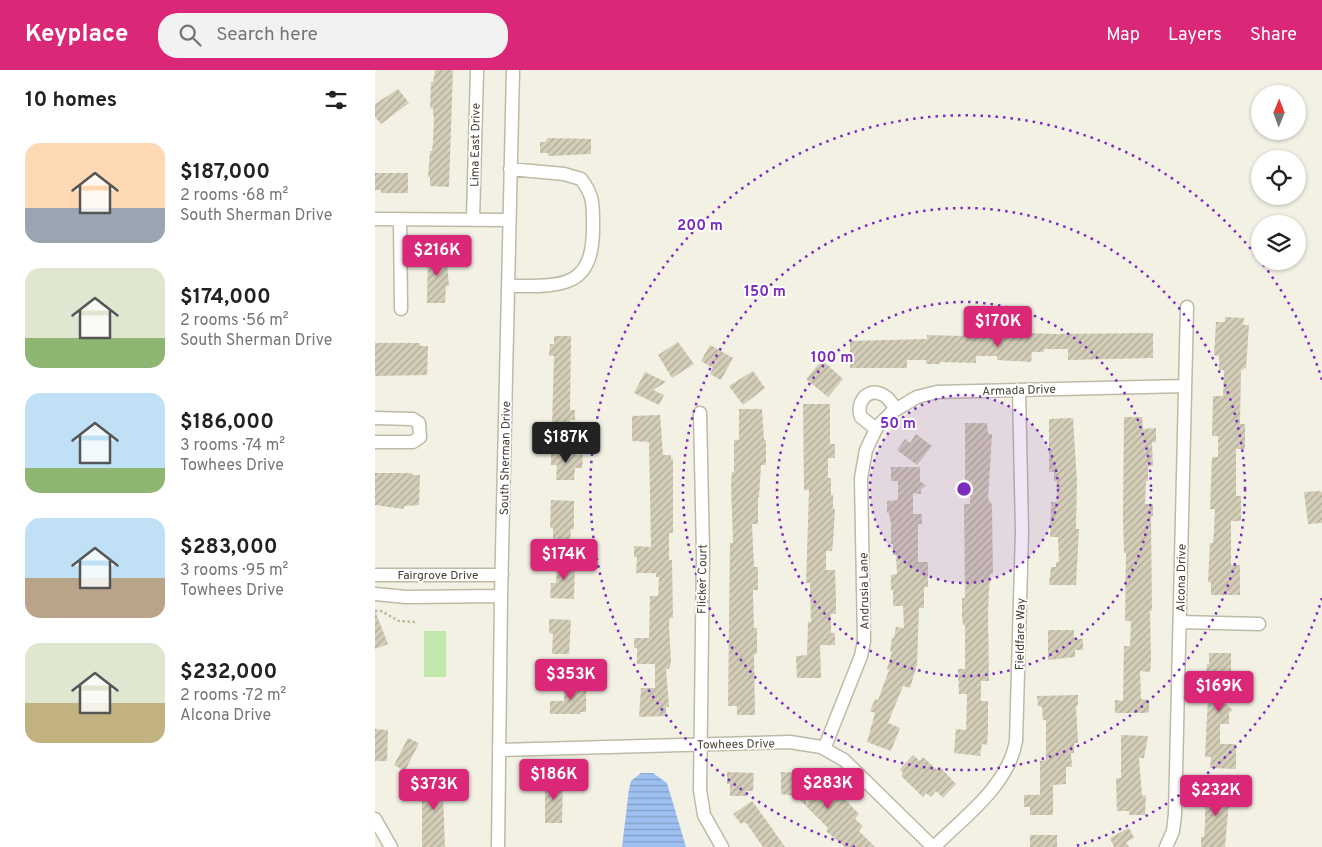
<!DOCTYPE html>
<meta charset="utf-8">
<style>
body{margin:0;font-family:Overpass,sans-serif;background:#f2f2f2;color:#222;height:100vh;display:flex;flex-direction:column;font-size:19px;white-space:nowrap}
*{box-sizing:border-box;margin:0}
p{font-size:16px;color:#767676}
.icon{flex:none;width:28px;height:28px;fill:none;stroke:currentColor;stroke-width:2;stroke-linecap:round;stroke-linejoin:round}
.map{position:relative;flex:1;overflow:hidden}
.details{display:flex;flex-direction:column;background:#fff;width:375px}
.details>*{flex:none}
.needle{width:32px;rotate:1deg}
.buttons{position:absolute;left:876px;top:15px;display:grid;gap:10px}
.buttons a{display:grid;place-items:center;width:55px;height:55px;border-radius:50%;background:#fff;box-shadow:0 1px 4px #0004;font-size:25px}
.price{position:absolute;translate:-50% -42px;padding:0 11px;border-radius:5px;background:#db2777;color:#fff;font-size:16px;line-height:32px;filter:drop-shadow(0 1px 2px #0008)}
.price::after{content:'';position:absolute;left:50%;top:30px;width:15px;height:11px;margin-left:-8px;background:inherit;clip-path:polygon(0 0,100% 0,50% 100%)}
.price.current{background:#222;color:#fff}
ul{padding:0;list-style:none}
li{display:flex;align-items:center;gap:15px;height:125px;padding:0 25px}
li span{display:grid;place-items:center;flex:none;width:140px;height:100px;border-radius:15px;color:#555}
li>.icon{margin-inline-start:auto}
span .icon{width:60px;height:60px;fill:#fffc;stroke-width:1}
li b{font-size:21px}
h2{display:flex;justify-content:space-between;align-items:center;height:60px;padding:0 25px;font-size:21px}
header{display:flex;align-items:center;gap:30px;box-sizing:border-box;height:70px;padding:0 25px;background:#db2777;color:#fff}
header strong{font-size:24px}
nav{display:flex;gap:28px;margin-inline-start:auto;font-size:18px}
.search{width:350px;height:45px;background:#f2f2f2;display:flex;align-items:center;gap:12px;box-sizing:border-box;padding:0 18px;border-radius:20px;color:#767676;font-size:19px}
main{display:flex;flex:1;min-height:0}
.map>svg:first-child{display:block}
.pitch{fill:#c1e8ab}
.water{fill:url(#water-rules)}
.building{fill:url(#building-hatch)}
.lines{fill:none;stroke-linecap:round;stroke-linejoin:round}
.minor-casing{stroke:#bebaa6;stroke-width:15}
.path{stroke:#c0b997;stroke-width:2.5;stroke-dasharray:2.5 2.5;stroke-linecap:butt}
.minor{stroke:#fff;stroke-width:12}
.ring{fill:none;stroke:#7b2cbf;stroke-width:2.5;stroke-dasharray:2.5 5}
.labels{text-anchor:middle;stroke-width:4;stroke-linejoin:round;paint-order:stroke}
.street-label{font-size:12px;fill:#444134;stroke:#fff}
.centre{fill:#7b2cbf;stroke:#fff;stroke-width:2.5}
.ring-label{font-size:15px;text-anchor:middle;font-weight:bold;fill:#7b2cbf;stroke:#fff;stroke-width:4;stroke-linejoin:round;paint-order:stroke}
</style>
<header>
<strong>Keyplace</strong>
<div class="search"><svg class="icon" aria-label="search" viewBox="0 0 24 24"><circle cx="10" cy="10" r="6"/><path d="M15 15l6 6"/></svg>Search here</div>
<nav><a>Map</a><a>Layers</a><a>Share</a></nav>
</header>
<main>
<section class="details">
<h2>10 homes<svg class="icon" aria-label="filters" viewBox="0 0 24 24"><path d="M4 7h16M4 17h16"/><circle cx="9" cy="7" r="2"/><circle cx="15" cy="17" r="2"/></svg></h2>
<ul>
<li><span style="background:linear-gradient(#ffd9b3 65%,#9aa5b1 0)"><svg class="icon" aria-label="home" viewBox="0 0 24 24"><path d="M3 11l9-7 9 7M6 9v11h12V9"/></svg></span><div><b>$187,000</b><p>2 rooms · 68 m²</p><p>South Sherman Drive</p></div></li>
<li><span style="background:linear-gradient(#dfe7d0 70%,#8fb573 0)"><svg class="icon" aria-label="home" viewBox="0 0 24 24"><path d="M3 11l9-7 9 7M6 9v11h12V9"/></svg></span><div><b>$174,000</b><p>2 rooms · 56 m²</p><p>South Sherman Drive</p></div></li>
<li><span style="background:linear-gradient(#bfe0f5 75%,#8fb573 0)"><svg class="icon" aria-label="home" viewBox="0 0 24 24"><path d="M3 11l9-7 9 7M6 9v11h12V9"/></svg></span><div><b>$186,000</b><p>3 rooms · 74 m²</p><p>Towhees Drive</p></div></li>
<li><span style="background:linear-gradient(#bfe0f5 60%,#b9a48a 0)"><svg class="icon" aria-label="home" viewBox="0 0 24 24"><path d="M3 11l9-7 9 7M6 9v11h12V9"/></svg></span><div><b>$283,000</b><p>3 rooms · 95 m²</p><p>Towhees Drive</p></div></li>
<li><span style="background:linear-gradient(#dfe7d0 60%,#c2b280 0)"><svg class="icon" aria-label="home" viewBox="0 0 24 24"><path d="M3 11l9-7 9 7M6 9v11h12V9"/></svg></span><div><b>$232,000</b><p>2 rooms · 72 m²</p><p>Alcona Drive</p></div></li>
</ul>
</section>
<div class="map">
<svg width="947" height="777" viewBox="0 0 947 777">
<defs>
<pattern id="water-rules" width="6" height="5" patternUnits="userSpaceOnUse" patternTransform="scale(1.25)"><rect width="6" height="5" fill="#9ec0f1"/><path d="M0 2.5h6" fill="none" stroke="#829ec4"/></pattern>
<pattern id="building-hatch" width="6" height="6" patternUnits="userSpaceOnUse" patternTransform="scale(1.25)"><rect width="6" height="6" fill="#d4ceb9"/><path d="M-1 1l2-2M0 6l6-6M5 7l2-2" fill="none" stroke="#aea997"/></pattern>
</defs>
<rect width="100%" height="100%" fill="#f2f1e4"/>
<path class="pitch" d="M49,561h22v46h-22z"/>
<path class="water" d="M266,703h12l14,10 19,64h-64l7,-58 2,-8z"/>
<path class="building" d="M60,0h18l-4,117 -19,-1v-9h-2l2,-26h2l1,-9 1,-26h-1v-8h-3l1,-26h2z
M23,19l11,14 -28,21 -6,-7v-13z
M173,68l43,1v15l-43,2v-3h-8v-11h5z
M0,103h33v20h-27v-3h-6z
M53,181h18l3,35h-3l-1,17h-18z
M850,247l19,1 -1,7h6l-3,43 -5,2 -1,54h5v25h-9v47h5v25h-10v44h9v30h-29v-13h-3l2,-39h3l1,-14 1,-20h-5l2,-52h6v-21h-6l1,-40h10l1,-26h-5v-14l-5,-1 2,-33h9z
M607,261l72,3 99,-1v25l-85,2v-11h-24v3h-12l-1,10 -34,-2v-4h-21v7l-36,-1v2h-14v-4h-19v8h-57v-27l77,-2v-4l36,1v-3l19,1z
M179,266h17l-1,74h5v10h-5v7h-18l2,-71h-5l1,-12h4z
M303,272l16,22 -22,14 -14,-23z
M0,273h45v3h8l-1,29 -52,1z
M335,275l23,13 -12,22 -11,-6 3,-6 -12,-7z
M447,290l21,19 -15,18 -22,-18z
M378,301l12,17 -22,17 -14,-19z
M270,302l21,10 -13,8 11,5 -5,10 -25,-12z
M428,334h27v40h5v14h-7v20h3v17h2v14h2l-2,34 -1,8h-6v19h9l1,32v12h-5v19h4v12h-15l1,33h-24l-1,-22 11,-1 1,-33h3l-1,-39h-4l3,-93h-5z
M364,339h23l2,31h2v25h-5l-2,32h-1v27h-6l2,43h4v23h-5l1,38h3v26h-3l1,61h-18v-9h-9l2,-163h3l-2,-58 1,-13h2v-32h5z
M285,345l3,40h8v4l2,-1v75h-4v27h3l1,58h-3l-1,6 2,39 -2,6h-3l3,38h-3v9l-27,1 2,-29h14v-24h-18v-16h-3v-10h15l1,-42h8l1,-19h-3v-4h-20l1,-16h-3v-11l17,1 -2,-105 -17,-1v-25z
M749,347h18l1,12 13,-1v14h-4l1,24h-5v15h-2l-1,23h8v12h-2l1,95h-2l1,48 -1,13 -10,-1 1,28 8,1v12l-4,1h-30v-13l8,1 1,-55h6l1,-25h-6l1,-68h-2l-1,-37z
M698,348l4,63 -1,48h3l-3,56h-27l2,-18h5v-5h3l-1,-25h-8l1,-35h6v-21h-3v-9h-5v-53z
M590,353h22l1,11h4l-4,64 4,7 1,69h-3l-2,36 1,71h-8v20h7v31l-1,13 -5,-1 -2,12 -26,-3 2,-24 10,1 1,-36h-8l-1,-25h7v-44h-2l-1,-9v-18h3l-1,-94h6v-22h-5z
M541,364l16,12 -15,19 -20,-15 8,-11 5,4z
M176,380l24,1v4h8l-1,13h-7l-1,12h-18l1,-15h-6z
M516,397h29v14l6,5 -5,3v5l-8,-1v21h9v10h-4v38h10v25h-4v21h-5l-2,57 -7,23 -7,-2 -15,37 12,5 -9,23 -24,-9 8,-29 -5,-2 5,-12 3,1 11,-30 -2,-1 5,-17h-2l2,-14h2l2,-11 8,1 -1,-22h-10v-16h-2v-15l6,-1 -1,-19h-3v-11h-2v-20l-2,-11h-2v-12l11,-1v-19h-7z
M0,403h37v2h8l-1,30 -15,1v3l-29,-4z
M943,421l4,1v31l-14,1 -4,-32z
M176,430l23,1v28h-3l-1,14 -17,-1v-14h-3z
M182,492h18l-1,37 -24,-1 1,-15h5z
M0,541l13,33 -13,5z
M174,549l22,1 -2,34h-17l1,-20 -4,-1z
M673,560h26v9h9v11h-8v7l-27,3z
M834,583h22v24h-6v26l8,7 -4,3v11h-9v20h16v25l-26,-1 1,-11h-6l4,-80h-3l1,-13h2z
M189,614l22,1v27h-6v2h-30v-13h14z
M703,625v10l-2,1 2,37h-4v10h-3l1,14h-6v17l-13,1v30h-23v-8h-6v-12h16v-34l6,-1v-40h-3l-1,-13 -4,-1 -1,-10z
M0,659l13,1 -1,31h-12z
M746,665l27,1 -4,22h-5l3,38 4,-1 -1,20h-16v-4h-12l-1,-33h5z
M33,668l11,5 -14,28 -11,-6z
M538,685l7,6 3,-4 14,13 3,-3 16,17 -13,14 -7,-7 -5,6 -5,-4 -3,4 -22,-21 2,-3 -3,-4z
M352,702l27,1 -1,18h-8l3,5h-18v-12h-3z
M406,702l25,1v31l19,-19 7,7 3,-3 24,25 -4,5 8,7 -4,5 16,16h-30l-19,-16 2,-3 -32,-32 -15,-2z
M72,705l4,18 -8,2 2,52h-23v-47l-3,-13h3l-1,-6z
M170,708l18,1 -1,44h-17z
M830,714h12v5l13,1 -5,57h-24v-10h3l1,-11z
M377,731l14,19 19,27h-22l-16,-23 -3,-2 -3,2 -8,-10z
M754,758l5,10 -8,4 3,5h-15l-4,-9z
M655,765h27v12h-27z"/>
<g class="lines">
<defs>
<path id="minor" d="M0,149l134,1
M25,149l1,90
M98,149l4,-149
M133,216c53,0 86,4 85,-61 0,-20 1,-29 -12,-46l-17,-5 -54,-5
M325,343l3,140 -3,237 4,25 18,32
M0,348l38,1 6,4 1,14 -7,5h-38
M501,359l-15,-12c-5,-11 3,-27 17,-24 9,2 13,9 18,16
M0,505h127
M0,524l31,3 95,-1
M805,552l79,2
M449,679l37,-93 3,-15 -3,-163 5,-28 11,-23 15,-15 25,-15 20,-5 248,-6
M124,680l291,-8 31,5 23,13 89,87
M0,749l16,28
M123,777l3,-251 12,-526
M559,777c31,-31 74,-61 82,-106l6,-210 -3,-141
M791,777l7,-16 2,-17 12,-507"/>
</defs>
<use href="#minor" class="minor-casing"/>
<path class="path" d="M0,541h6l18,10 16,1"/>
<use href="#minor" class="minor"/>
</g>
<circle cx="589" cy="419" r="94" fill="#7b2cbf" fill-opacity=".12"/>
<g class="ring">
<circle cx="589" cy="419" r="94"/>
<circle cx="589" cy="419" r="187"/>
<circle cx="589" cy="419" r="281"/>
<path d="M947 528A374 374 0 0 1 698 777M480 777A374 374 0 1 1 947 310"/>
</g>
<g class="labels">
<g class="street-label">
<text transform="translate(100 75) rotate(-89)" y="4">Lima East Drive</text>
<text transform="translate(644 320) rotate(-2)" y="4">Armada Drive</text>
<text transform="translate(130 388) rotate(-89)" y="4">South Sherman Drive</text>
<text x="63" y="509">Fairgrove Drive</text>
<text transform="translate(806 508) rotate(-89)" y="4">Alcona Drive</text>
<text transform="translate(327 509) rotate(-89)" y="4">Flicker Court</text>
<text transform="translate(489 521) rotate(-91)" y="4">Andrusia Lane</text>
<text transform="translate(645 564) rotate(-89)" y="4">Fieldfare Way</text>
<text transform="translate(361 674) rotate(-1)" y="4">Towhees Drive</text>
</g>
</g>
<circle cx="589" cy="419" r="8" class="centre"/>
<g class="ring-label">
<text x="325" y="160">200 m</text>
<text x="390" y="226">150 m</text>
<text x="457" y="292">100 m</text>
<text x="523" y="358">50 m</text>
</g>
</svg>
<div class="buttons">
<a><svg class="needle" viewBox="-14 -14 28 28"><path d="M0-13l5 13h-10z" fill="#e53935"/><path d="M0 13l5-13h-10z" fill="#767676"/></svg></a>
<a><svg class="icon" aria-label="locate" viewBox="0 0 24 24"><circle cx="12" cy="12" r="6"/><path d="M12 2v4M12 18v4M2 12h4M18 12h4"/></svg></a>
<a><svg class="icon" aria-label="layers" viewBox="0 0 24 24"><path d="M12 4l9 5-9 5-9-5zM3 14l9 5 9-5"/></svg></a>
</div>
<b class="price" style="left:62px;top:207px">$216K</b>
<b class="price" style="left:623px;top:278px">$170K</b>
<b class="price current" style="left:191px;top:394px">$187K</b>
<b class="price" style="left:189px;top:511px">$174K</b>
<b class="price" style="left:196px;top:631px">$353K</b>
<b class="price" style="left:844px;top:643px">$169K</b>
<b class="price" style="left:179px;top:731px">$186K</b>
<b class="price" style="left:453px;top:740px">$283K</b>
<b class="price" style="left:59px;top:741px">$373K</b>
<b class="price" style="left:841px;top:747px">$232K</b>
</div>
</main>
